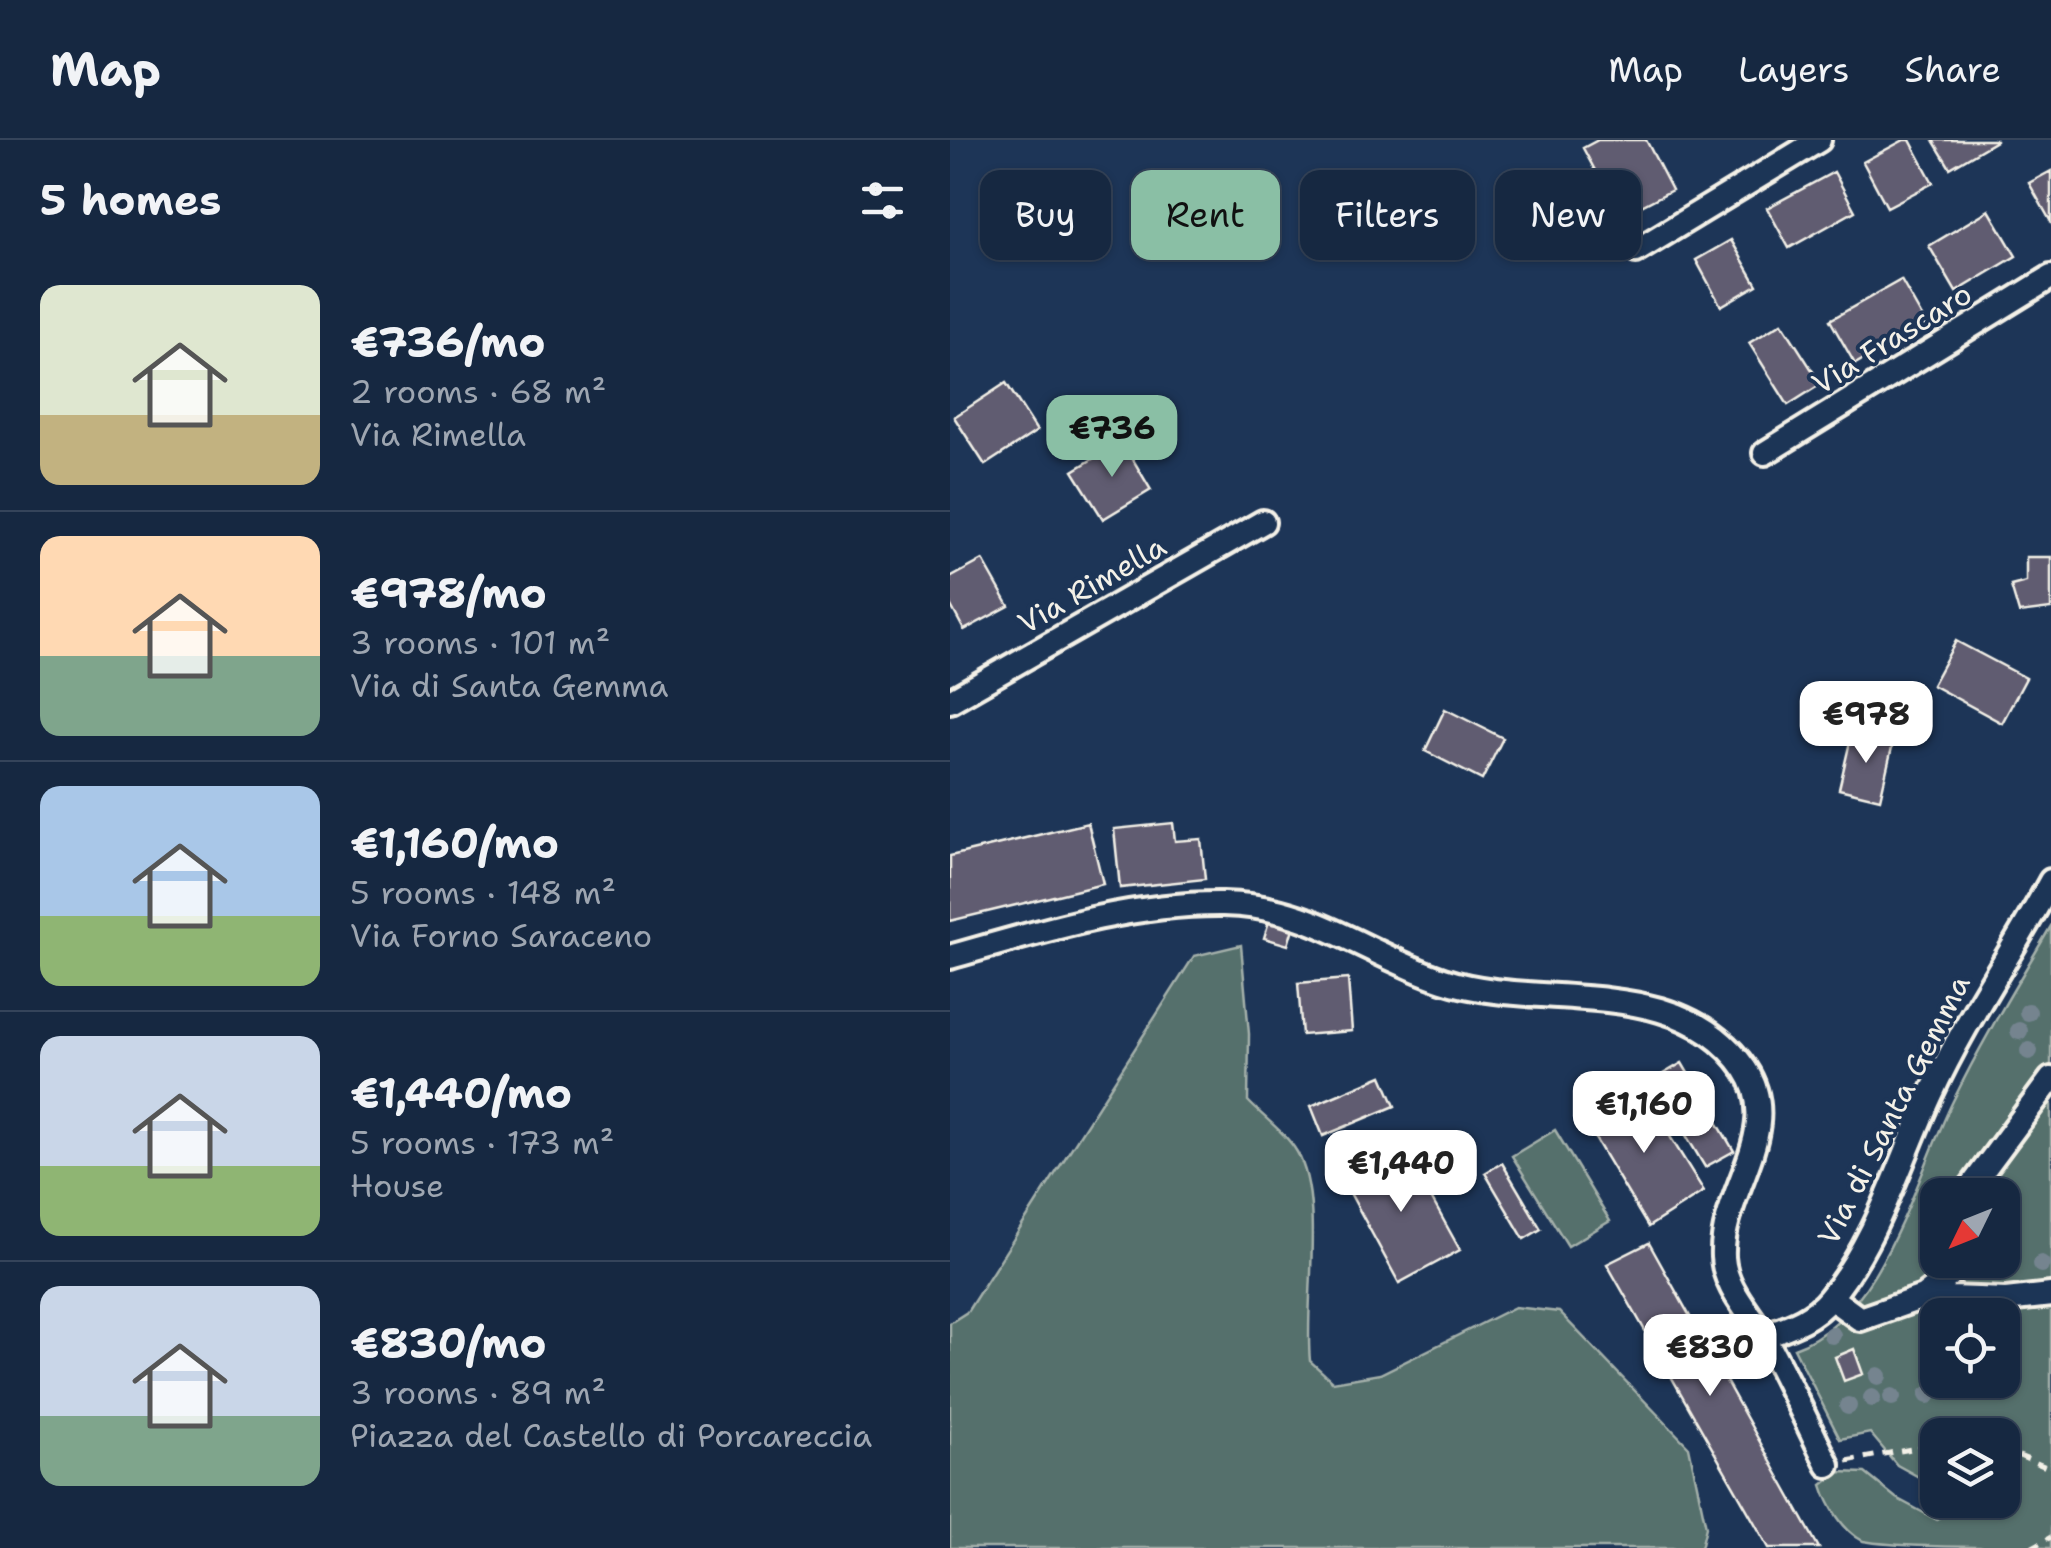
<!DOCTYPE html>
<meta charset="utf-8">
<style>
body{margin:0;font-family:"Shantell Sans",sans-serif;background:#1f3048;color:#f1f3f6;height:100vh;display:flex;flex-direction:column;font-size:38px;white-space:nowrap}
*{box-sizing:border-box;margin:0}
p{font-size:32px;color:#9ea6b1}
.icon{flex:none;width:55px;height:55px;fill:none;stroke:currentColor;stroke-width:2;stroke-linecap:round;stroke-linejoin:round}
.map{position:relative;flex:1;overflow:hidden}
.sheet{display:flex;flex-direction:column;background:#162841;width:950px}
.sheet>*{flex:none}
.hud{position:absolute;left:30px;top:30px;width:920px;height:90px;display:flex;gap:20px}
.needle{width:65px;rotate:227deg}
.fabs{position:absolute;left:970px;top:1038px;display:grid;gap:20px}
.fabs a{display:grid;place-items:center;width:100px;height:100px;border-radius:20px;background:#162841;box-shadow:0 2px 8px #0004,0 0 0 2px #35445a;font-size:50px}
.price{position:absolute;translate:-50% -85px;padding:0 22px;border-radius:20px;background:#fff;color:#222;font-size:32px;line-height:65px;filter:drop-shadow(0 2px 5px #0008)}
.price::after{content:'';position:absolute;left:50%;top:60px;width:30px;height:22px;margin-left:-15px;background:inherit;clip-path:polygon(0 0,100% 0,50% 100%)}
.price.on{background:#8abfa5;color:#111}
ul{padding:0;list-style:none}
li{display:flex;align-items:center;gap:30px;height:250px;padding:0 40px}
li+li{border-top:2px solid #35445a}
li span{display:grid;place-items:center;flex:none;width:280px;height:200px;border-radius:20px;color:#555}
li>.icon{margin-inline-start:auto}
span .icon{width:120px;height:120px;fill:#fffc;stroke-width:1}
li b{font-size:42px}
h2{display:flex;justify-content:space-between;align-items:center;height:120px;padding:0 40px;font-size:42px}
.tag{padding:0 35px;border-radius:20px;background:#162841;box-shadow:0 2px 8px #0004,0 0 0 2px #35445a;font-size:35px;line-height:90px}
.tag.on{background:#8abfa5;color:#111}
header{display:flex;align-items:center;gap:60px;box-sizing:border-box;height:140px;padding:0 50px;background:#162841;border-bottom:2px solid #35445a}
header strong{font-size:48px}
nav{display:flex;gap:55px;margin-inline-start:auto;font-size:35px}
main{display:flex;flex:1;min-height:0}
.map>svg:first-child{display:block}
.green{fill:#546f6c;stroke:#a4b0aa;stroke-width:2.5;fill-rule:evenodd}
.building{fill:#615c71;stroke:#f4f1e8;stroke-width:2.5}
.lines{fill:none;stroke-linecap:round;stroke-linejoin:round}
.minor-casing{stroke:#f4f1e8;stroke-width:30}
.path{stroke:#f4f1e8;stroke-width:5;stroke-dasharray:10 8;stroke-linecap:butt}
.minor{stroke:#1d3557;stroke-width:22}
.tree{fill:#74848f}
.labels{text-anchor:middle;stroke-width:8;stroke-linejoin:round;paint-order:stroke}
.street-label{font-size:30px;fill:#f4f1e8;stroke:#1d3557}
</style>
<header>
<strong>Map</strong>
<nav><a>Map</a><a>Layers</a><a>Share</a></nav>
</header>
<main>
<section class="sheet">
<h2>5 homes<svg class="icon" aria-label="filters" viewBox="0 0 24 24"><path d="M4 7h16M4 17h16"/><circle cx="9" cy="7" r="2"/><circle cx="15" cy="17" r="2"/></svg></h2>
<ul>
<li><span style="background:linear-gradient(#dfe7d0 65%,#c2b280 0)"><svg class="icon" aria-label="home" viewBox="0 0 24 24"><path d="M3 11l9-7 9 7M6 9v11h12V9"/></svg></span><div><b>€736/mo</b><p>2 rooms · 68 m²</p><p>Via Rimella</p></div></li>
<li><span style="background:linear-gradient(#ffd9b3 60%,#7fa58c 0)"><svg class="icon" aria-label="home" viewBox="0 0 24 24"><path d="M3 11l9-7 9 7M6 9v11h12V9"/></svg></span><div><b>€978/mo</b><p>3 rooms · 101 m²</p><p>Via di Santa Gemma</p></div></li>
<li><span style="background:linear-gradient(#a9c7e8 65%,#8fb573 0)"><svg class="icon" aria-label="home" viewBox="0 0 24 24"><path d="M3 11l9-7 9 7M6 9v11h12V9"/></svg></span><div><b>€1,160/mo</b><p>5 rooms · 148 m²</p><p>Via Forno Saraceno</p></div></li>
<li><span style="background:linear-gradient(#c9d6e8 65%,#8fb573 0)"><svg class="icon" aria-label="home" viewBox="0 0 24 24"><path d="M3 11l9-7 9 7M6 9v11h12V9"/></svg></span><div><b>€1,440/mo</b><p>5 rooms · 173 m²</p><p>House</p></div></li>
<li><span style="background:linear-gradient(#c9d6e8 65%,#7fa58c 0)"><svg class="icon" aria-label="home" viewBox="0 0 24 24"><path d="M3 11l9-7 9 7M6 9v11h12V9"/></svg></span><div><b>€830/mo</b><p>3 rooms · 89 m²</p><p>Piazza del Castello di Porcareccia</p></div></li>
</ul>
</section>
<div class="map">
<svg width="1101" height="1408" viewBox="0 0 1101 1408">
<rect width="100%" height="100%" fill="#1d3557"/>
<filter id="ink" filterUnits="userSpaceOnUse"><feTurbulence type="fractalNoise" baseFrequency=".01" numOctaves="2"/><feDisplacementMap in="SourceGraphic" scale="20" xChannelSelector="R" yChannelSelector="G"/><feConvolveMatrix kernelMatrix="1 2 1 2 8 2 1 2 1" color-interpolation-filters="sRGB"/></filter>
<g filter="url(#ink)">
<path class="green" d="M1101,786v622c-44,-1 -151,0 -188,-7 -20,-10 -35,-36 -41,-56l17,-13 26,1 31,25 41,22 9,-11v-9h56v-65h-64l-1,52 -40,-22 -27,-32 -30,6 -46,-91c89,-31 121,-170 159,-247 29,-60 64,-117 98,-175zM988,1055h64v65h-64zM988,1175h64v65h-64z
M291,805l8,89 -1,67c15,16 38,32 49,51 28,48 7,150 13,209l23,21 47,-8 135,-67 44,5 130,135 17,80 -5,21h-751v-225l17,-11 227,-356z
M605,990l55,91 -42,25 -56,-90z"/>
<path class="building" d="M648,0h48l26,50 -52,27 -37,-69z
M954,0h6l23,43 -46,24 -24,-45z
M983,0h63v1l-46,27z
M1101,31v51l-22,-39z
M884,32l21,39 -66,37 -22,-40z
M1039,70l27,46 -60,36 -27,-46z
M781,100l26,45 -36,21 -25,-46z
M951,140l25,44 -71,40 -25,-44z
M832,183l39,61 -33,21 -39,-62z
M56,243l31,48 -52,34 -31,-48z
M172,301l29,49 -48,29 -30,-48z
M1076,417h25v52l-32,4 -8,-27 15,-4z
M33,420l26,46 -45,24 -14,-26v-26z
M1006,501l70,37 -24,45 -70,-38z
M495,569l58,29 -21,42 -57,-29z
M902,593l41,10 -13,56 -41,-10z
M138,683l15,61 -153,37v-65z
M223,683l2,18 26,-2 4,40 -85,9 -6,-59z
M319,781l24,7 -5,17 -24,-7z
M398,839l4,52 -50,4 -4,-52z
M732,923l52,88 -29,16 -52,-87z
M432,936l13,30 -72,30 -12,-30z
M688,945l66,106 -56,36 -64,-107z
M453,1007l57,103 -61,33 -56,-103z
M552,1023l39,66 -17,10 -39,-66z
M699,1103l170,305h-50l-162,-284z
M904,1209l9,25 -19,7 -9,-24z"/>
<g class="lines">
<defs>
<path id="minor" d="M686,111l183,-111
M815,313l286,-176
M0,561l313,-179
M0,817c89,-25 179,-54 273,-53 88,1 142,50 220,76 95,32 235,-9 302,89 41,61 -25,124 -22,188 2,32 26,54 41,80 23,41 43,86 64,128
M1015,1055l86,-116
M973,1157l83,3 45,-5
M881,1158l29,21 63,-22 25,-20 1,-17
M813,1196c24,-9 49,-16 66,-37 49,-59 70,-136 102,-205 34,-74 81,-141 120,-213"/>
</defs>
<use href="#minor" class="minor-casing"/>
<path class="path" d="M1052,1309l49,20
M897,1321l91,-17
M1081,1408l20,-11"/>
<use href="#minor" class="minor"/>
</g>
<g class="tree">
<circle cx="1078" cy="872" r="9"/>
<circle cx="1069" cy="891" r="9"/>
<circle cx="1079" cy="911" r="9"/>
<circle cx="1091" cy="1124" r="9"/>
<circle cx="882" cy="1195" r="9"/>
<circle cx="928" cy="1236" r="9"/>
<circle cx="978" cy="1255" r="9"/>
<circle cx="942" cy="1257" r="9"/>
<circle cx="922" cy="1258" r="9"/>
<circle cx="898" cy="1266" r="9"/>
</g>
</g>
<g class="labels">
<g class="street-label">
<text transform="translate(942 199) rotate(-32)" y="10">Via Frascaro</text>
<text transform="translate(142 445) rotate(-30)" y="10">Via Rimella</text>
<text transform="translate(944 970) rotate(-63)" y="10">Via di Santa Gemma</text>
</g>
</g>
</svg>
<div class="fabs">
<a><svg class="needle" viewBox="-14 -14 28 28"><path d="M0-13l5 13h-10z" fill="#e53935"/><path d="M0 13l5-13h-10z" fill="#9ea6b1"/></svg></a>
<a><svg class="icon" aria-label="locate" viewBox="0 0 24 24"><circle cx="12" cy="12" r="6"/><path d="M12 2v4M12 18v4M2 12h4M18 12h4"/></svg></a>
<a><svg class="icon" aria-label="layers" viewBox="0 0 24 24"><path d="M12 4l9 5-9 5-9-5zM3 14l9 5 9-5"/></svg></a>
</div>
<b class="price on" style="left:162px;top:340px">€736</b>
<b class="price" style="left:916px;top:626px">€978</b>
<b class="price" style="left:694px;top:1016px">€1,160</b>
<b class="price" style="left:451px;top:1075px">€1,440</b>
<b class="price" style="left:760px;top:1259px">€830</b>
<div class="hud">
<a class="tag">Buy</a>
<a class="tag on">Rent</a>
<a class="tag">Filters</a>
<a class="tag">New</a>
</div>
</div>
</main>
